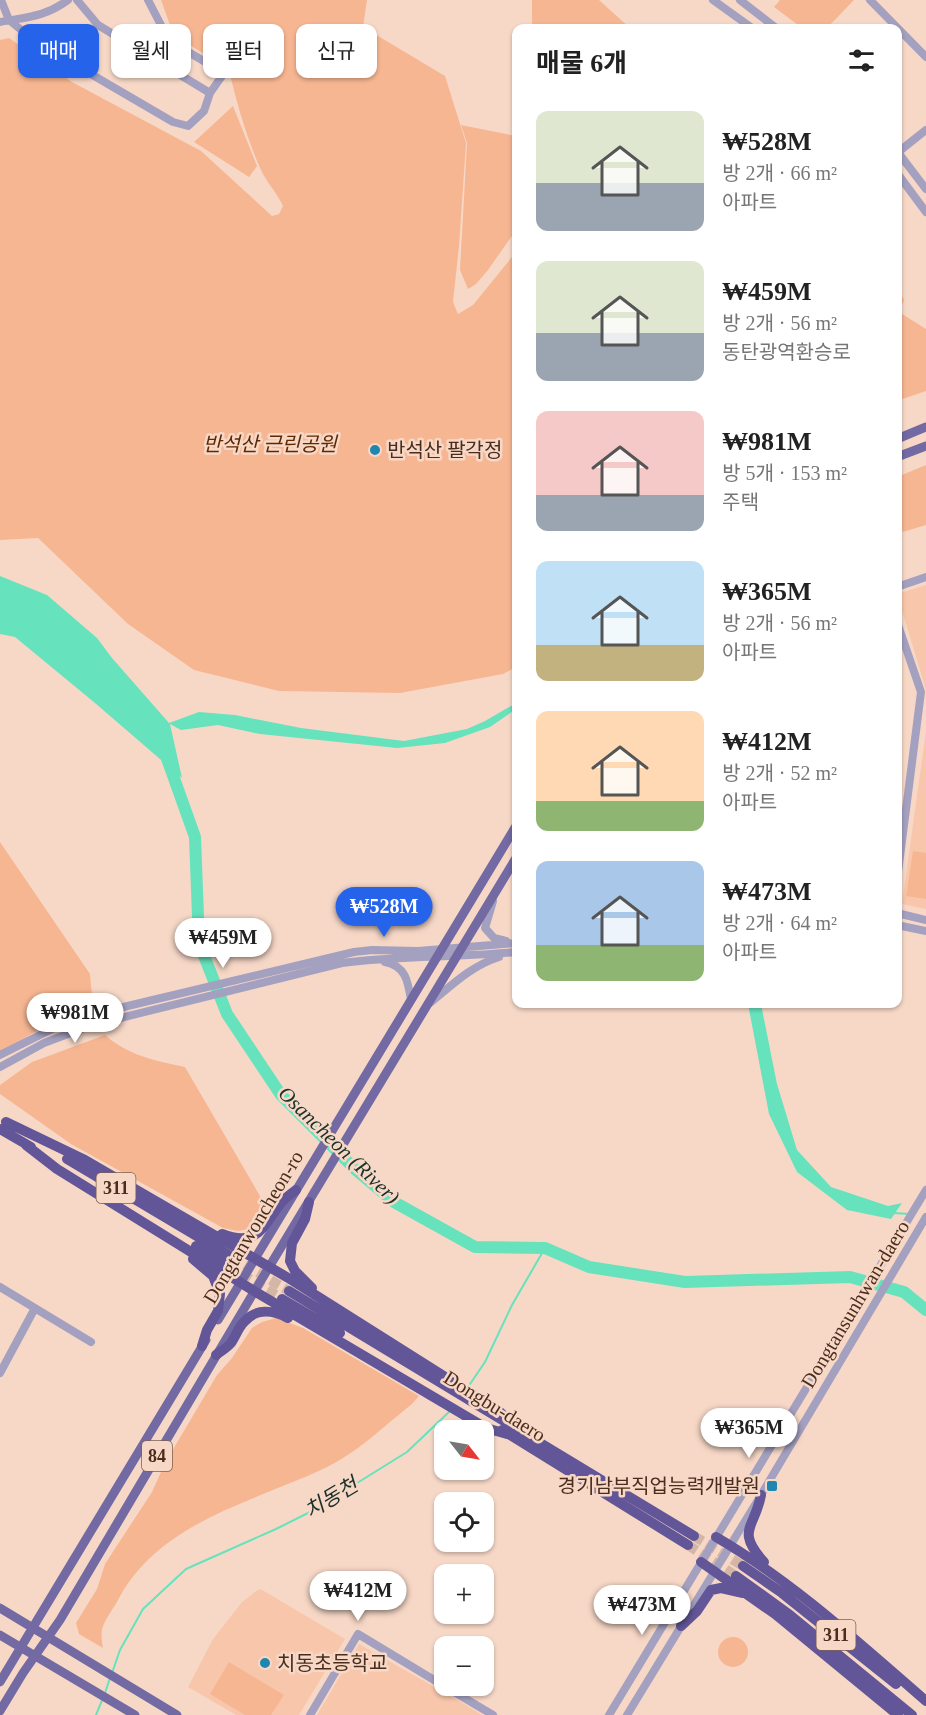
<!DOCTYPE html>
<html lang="ko">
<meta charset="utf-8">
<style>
body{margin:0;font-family:"Times New Roman","Noto Sans KR",serif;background:#f6f6f6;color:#222;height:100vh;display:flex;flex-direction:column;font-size:22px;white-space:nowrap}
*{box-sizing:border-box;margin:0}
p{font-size:20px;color:#767676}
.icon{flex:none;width:33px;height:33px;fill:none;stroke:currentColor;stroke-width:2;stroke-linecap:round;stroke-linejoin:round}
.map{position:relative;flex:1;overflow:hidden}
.drawer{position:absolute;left:512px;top:24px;width:390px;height:984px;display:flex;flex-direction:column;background:#fff;border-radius:12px;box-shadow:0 2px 4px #0004}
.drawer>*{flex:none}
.hud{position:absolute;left:18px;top:24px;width:404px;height:54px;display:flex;gap:12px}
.needle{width:39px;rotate:121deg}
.controls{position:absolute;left:434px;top:1420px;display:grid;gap:12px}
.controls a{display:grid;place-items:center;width:60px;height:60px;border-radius:12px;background:#fff;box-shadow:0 2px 4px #0004;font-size:30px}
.price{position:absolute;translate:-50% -51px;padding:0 14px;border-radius:21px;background:#fff;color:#222;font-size:20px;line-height:39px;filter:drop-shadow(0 2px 3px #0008)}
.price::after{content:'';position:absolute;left:50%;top:36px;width:18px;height:14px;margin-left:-9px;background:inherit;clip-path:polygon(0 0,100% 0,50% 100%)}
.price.selected{background:#2563eb;color:#fff}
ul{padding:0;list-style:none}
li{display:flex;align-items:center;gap:18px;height:150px;padding:0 24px}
li span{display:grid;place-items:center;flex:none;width:168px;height:120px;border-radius:12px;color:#555}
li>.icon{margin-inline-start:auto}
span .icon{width:72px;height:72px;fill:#fffc;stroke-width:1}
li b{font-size:26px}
h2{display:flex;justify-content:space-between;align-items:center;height:72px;padding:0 24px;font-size:26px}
.tag{padding:0 21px;border-radius:12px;background:#fff;box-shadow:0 2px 4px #0004;font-size:21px;line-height:54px}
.tag.selected{background:#2563eb;color:#fff}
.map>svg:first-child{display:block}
.built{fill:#f8c7ab}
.green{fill:#f7b692}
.water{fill:#66e2bd}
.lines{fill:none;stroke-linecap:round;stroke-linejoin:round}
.stream{stroke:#66e2bd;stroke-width:2}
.river{stroke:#66e2bd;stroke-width:12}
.highway-tunnel{stroke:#d4b6a5;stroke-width:10;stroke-dasharray:10 5;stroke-linecap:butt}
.minor{stroke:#a4a0c0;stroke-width:8}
.major{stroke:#736aa3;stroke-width:9}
.highway{stroke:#625698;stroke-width:10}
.poi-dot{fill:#1f86af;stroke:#f7d8c7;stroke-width:2}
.labels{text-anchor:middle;stroke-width:5;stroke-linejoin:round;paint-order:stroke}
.shield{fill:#f7d8c7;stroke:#7e604f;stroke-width:1.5}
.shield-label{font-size:18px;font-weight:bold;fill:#4a2d1c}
.park-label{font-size:20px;font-style:italic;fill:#5f2800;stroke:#f7d8c7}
.poi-label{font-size:20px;fill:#4a2d1c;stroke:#f7d8c7;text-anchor:start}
.street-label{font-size:20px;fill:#4a2d1c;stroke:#f7d8c7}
.water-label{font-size:21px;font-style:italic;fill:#1b3129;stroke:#f7d8c7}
</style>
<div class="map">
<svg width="926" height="1715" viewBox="0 0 926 1715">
<rect width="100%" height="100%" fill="#f7d8c7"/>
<path class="built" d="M926,585v105l-29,-96z
M926,731v178l-24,-5z
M259,1589l5,2 81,48 -46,76h-63l-48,-28 25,-48 29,-37z
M359,1644l102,58 21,13h-165z"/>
<path class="green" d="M161,0h206l-4,27 82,49 21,67 -7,103 -6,56 5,12 15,-9 43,-53v415l-13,7 -103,19 -121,-2 -85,-21 -66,-46 -90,-86 -38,2v-500l9,-2 63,44 129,69 71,65 7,-2 4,-8c-6,-13 -16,-23 -22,-36 -13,-28 -25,-69 -32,-100l-50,-32 -9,-13z
M532,0h67l31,28h-95l-3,-5z
M780,0h74l-27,28h-25l-28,-21z
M233,106l24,60 -8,11 -55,-35z
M461,125l55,11v94l-28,40 -12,14 -8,5 -8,-19 7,-127z
M897,287l7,13 -5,12 27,17v62l-29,10z
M926,465v60l-23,7 -6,-16v-39z
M0,842l90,132 3,33 -60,26 -33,20z
M913,851l13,2v46l-20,-3z
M105,1035c22,20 51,26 80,32l82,141 -14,20 -15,3 -15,-3 -152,-84 -71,-50v-9l32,-23z
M276,1318l27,10 116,68 -7,8c-28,22 -56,50 -89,65 -73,34 -166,54 -206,133 -5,8 -13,19 -15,28 -1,6 0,13 1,18l-24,-14 -3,-11 21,-34 8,-25 47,-72 13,-29 52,-88 15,-17 20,-30 10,-6z
M718 1652a15 15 0 1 1 30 0a15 15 0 1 1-30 0Z
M229,1662l55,33 -13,20h-26l-35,-21z"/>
<path class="water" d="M0,576l47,19 50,43 15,20 57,65 30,-11 36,3 66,13 103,13 63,-12 18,-8 31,-18v6l-26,18 -45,16 -48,5 -137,-14 -42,-9 -37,5 -11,-6 12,54 -87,-75 -80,-66 -15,-3z
M748,1004h13l16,80 20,66 34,37 57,19 14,-3 -11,16 -44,-9 -50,-38 -28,-58z"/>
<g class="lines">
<path class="stream" d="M894,1213l15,1
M468,1387l17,-25 27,-57 33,-57
M112,1673l8,-23 23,-41 43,-40 90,-40 36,-18 95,-59 44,-42
M105,1693l5,-15
M96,1715l7,-17"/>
<path class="river" d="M165,753l30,84 4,106 28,71 54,81 75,75 38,32 81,45 70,1 44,19 96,15 165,-5 54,15 22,18"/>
<path class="highway-tunnel" d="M232,1257l57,34
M229,1266l53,33
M694,1536l49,30
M688,1545l48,31"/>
<path class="minor" d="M1,0l8,20 27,22 137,80 15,4 16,-15 6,-18 12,-17 -3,-6 -46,-27 -10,-14 -15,-29
M77,0l21,25 112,68
M713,0l39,28
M740,0l36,28
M870,0l56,57
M0,22c27,-5 45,-5 68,-22
M148,56l15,-27
M897,151l29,38
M897,153l29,-23
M897,173l29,39
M897,587l29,-10
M897,622l24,70 -24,188
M493,901l-8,27 9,10 12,3
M897,913l29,7
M897,925l29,6
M385,962c21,4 23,20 26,38
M430,1003c22,-18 41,-37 69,-46
M0,1055l60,-30 34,-11 260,-62 18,-2 46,1 98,-8
M0,1067l44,-24 48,-18 250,-62c58,-8 116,-5 174,-11
M0,1287l91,55
M0,1373l35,-65
M444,1686l49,29
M310,1715l48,-81 86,52
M609,1715l317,-525
M627,1715l134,-220 165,-278"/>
<path class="major" d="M897,439l29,-12
M897,457l29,-11
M218,1320l298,-494
M0,1608l177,107
M0,1635l135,80
M0,1682l206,-342
M0,1711l23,-38 37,-53 191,-323 265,-439"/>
<path class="highway" d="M6,1122l79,38 105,61 100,58 209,132 18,18
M0,1129l31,18
M26,1145l31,24 197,122 232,137 21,6
M67,1159l165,98
M309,1202l-4,17 -13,24 -2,18 5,10 17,17
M222,1234c36,14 41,-8 59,-31 4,-5 10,-9 15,-13
M196,1246l33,20
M193,1259l20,17 7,18 -2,17 -11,19 -5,16
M289,1291l405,245
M282,1299l58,34
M216,1355c5,-4 11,-7 15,-12 5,-7 7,-15 13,-21 12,-14 29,-12 44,-4
M502,1430l186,115
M761,1495c-6,33 -26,35 3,67
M716,1537c77,45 143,106 210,164
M701,1562l74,52 123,101
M743,1566l39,27 114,91
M736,1576l54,39 122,100
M681,1626l16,-15 14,-21 10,-2 22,5"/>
</g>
<g class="poi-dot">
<circle cx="375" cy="450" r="6"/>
<rect x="766" y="1480" width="12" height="12" rx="3"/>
<circle cx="265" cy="1663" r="6"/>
</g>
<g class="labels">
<g class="shield">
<rect x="96.5" y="1173" width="39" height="30" rx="4.5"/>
<rect x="142" y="1441" width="30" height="30" rx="4.5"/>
<rect x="816.5" y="1620" width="39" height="30" rx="4.5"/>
</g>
<g class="shield-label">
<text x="116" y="1194">311</text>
<text x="157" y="1462">84</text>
<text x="836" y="1641">311</text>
</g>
<g class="park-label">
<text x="270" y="451">반석산 근린공원</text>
</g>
<g class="poi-label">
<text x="387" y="457">반석산 팔각정</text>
<text x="760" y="1493" text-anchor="end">경기남부직업능력개발원</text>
<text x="277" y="1670">치동초등학교</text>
</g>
<g class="street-label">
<text transform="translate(253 1227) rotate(-59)" y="7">Dongtanwoncheon-ro</text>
<text transform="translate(855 1304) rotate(-59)" y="7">Dongtansunhwan-daero</text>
<text transform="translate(495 1406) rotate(32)" y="7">Dongbu-daero</text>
</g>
<g class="water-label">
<text transform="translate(339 1145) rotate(44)" y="7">Osancheon (River)</text>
<text transform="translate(331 1498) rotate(-31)" y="7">치동천</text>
</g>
</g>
</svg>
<div class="controls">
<a><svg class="needle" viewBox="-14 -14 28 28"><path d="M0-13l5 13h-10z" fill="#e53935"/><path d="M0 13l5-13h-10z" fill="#767676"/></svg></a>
<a><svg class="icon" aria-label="locate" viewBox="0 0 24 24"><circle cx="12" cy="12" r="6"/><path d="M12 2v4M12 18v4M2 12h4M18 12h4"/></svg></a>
<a>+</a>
<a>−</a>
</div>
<b class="price selected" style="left:384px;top:938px">₩528M</b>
<b class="price" style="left:223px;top:969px">₩459M</b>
<b class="price" style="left:75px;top:1044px">₩981M</b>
<b class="price" style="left:749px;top:1459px">₩365M</b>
<b class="price" style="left:358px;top:1622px">₩412M</b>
<b class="price" style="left:642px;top:1636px">₩473M</b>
<div class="hud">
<a class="tag selected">매매</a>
<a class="tag">월세</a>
<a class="tag">필터</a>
<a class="tag">신규</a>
</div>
<section class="drawer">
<h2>매물 6개<svg class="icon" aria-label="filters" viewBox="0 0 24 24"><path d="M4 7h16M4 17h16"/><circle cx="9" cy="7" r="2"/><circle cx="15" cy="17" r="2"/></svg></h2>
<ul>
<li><span style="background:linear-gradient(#dfe7d0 60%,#9aa5b1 0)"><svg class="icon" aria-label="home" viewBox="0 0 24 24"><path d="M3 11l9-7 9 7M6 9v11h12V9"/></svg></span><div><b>₩528M</b><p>방 2개 · 66 m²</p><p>아파트</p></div></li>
<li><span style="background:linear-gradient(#dfe7d0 60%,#9aa5b1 0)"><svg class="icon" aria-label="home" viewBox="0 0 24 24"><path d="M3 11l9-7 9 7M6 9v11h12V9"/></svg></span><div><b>₩459M</b><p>방 2개 · 56 m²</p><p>동탄광역환승로</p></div></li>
<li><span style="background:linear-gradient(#f6c9c9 70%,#9aa5b1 0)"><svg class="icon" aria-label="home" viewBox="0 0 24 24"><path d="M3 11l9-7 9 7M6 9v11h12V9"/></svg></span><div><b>₩981M</b><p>방 5개 · 153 m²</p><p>주택</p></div></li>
<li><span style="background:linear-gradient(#bfe0f5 70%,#c2b280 0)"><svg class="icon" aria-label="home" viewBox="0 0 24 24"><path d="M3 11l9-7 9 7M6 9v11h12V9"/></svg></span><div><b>₩365M</b><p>방 2개 · 56 m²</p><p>아파트</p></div></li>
<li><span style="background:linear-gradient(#ffd9b3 75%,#8fb573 0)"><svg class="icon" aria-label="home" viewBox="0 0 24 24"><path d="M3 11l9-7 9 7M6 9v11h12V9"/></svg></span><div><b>₩412M</b><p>방 2개 · 52 m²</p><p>아파트</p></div></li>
<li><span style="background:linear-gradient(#a9c7e8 70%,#8fb573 0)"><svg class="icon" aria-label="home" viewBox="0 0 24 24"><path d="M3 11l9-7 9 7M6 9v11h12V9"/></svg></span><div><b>₩473M</b><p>방 2개 · 64 m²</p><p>아파트</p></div></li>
</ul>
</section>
</div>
